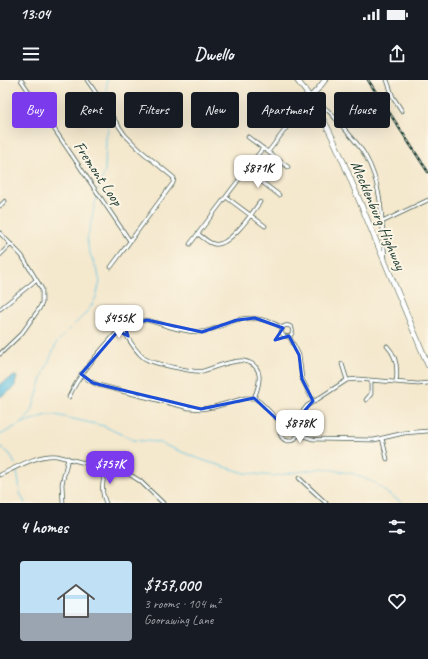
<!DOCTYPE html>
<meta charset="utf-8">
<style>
body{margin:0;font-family:Caveat,sans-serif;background:#20242c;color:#f1f3f6;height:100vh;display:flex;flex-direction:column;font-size:15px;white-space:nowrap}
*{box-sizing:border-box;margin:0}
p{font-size:13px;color:#9ea1a6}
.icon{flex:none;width:22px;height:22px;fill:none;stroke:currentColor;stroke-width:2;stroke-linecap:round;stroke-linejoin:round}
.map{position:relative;height:423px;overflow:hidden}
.details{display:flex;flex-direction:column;background:#171b24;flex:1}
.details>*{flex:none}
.top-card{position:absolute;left:12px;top:12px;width:404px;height:36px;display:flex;gap:8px}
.price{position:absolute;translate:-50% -34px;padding:0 9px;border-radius:8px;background:#fff;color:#222;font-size:13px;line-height:26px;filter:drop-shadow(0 1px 2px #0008)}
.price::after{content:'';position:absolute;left:50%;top:24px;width:12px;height:9px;margin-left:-6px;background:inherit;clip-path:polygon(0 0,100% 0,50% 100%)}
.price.current{background:#7c3aed;color:#fff}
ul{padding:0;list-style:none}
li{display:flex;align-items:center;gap:12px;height:100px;padding:0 20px}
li+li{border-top:1px solid #363941}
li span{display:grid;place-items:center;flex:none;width:112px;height:80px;border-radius:4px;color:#555}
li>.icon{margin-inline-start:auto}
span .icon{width:48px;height:48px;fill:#fffc;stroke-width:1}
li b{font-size:17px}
h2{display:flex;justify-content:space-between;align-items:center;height:48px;padding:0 20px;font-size:17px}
.pill{padding:0 14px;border-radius:4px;background:#171b24;box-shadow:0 4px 16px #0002;font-size:14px;line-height:36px}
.pill.current{background:#7c3aed;color:#fff}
.status{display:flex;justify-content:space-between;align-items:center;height:28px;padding:0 20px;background:#171b24;direction:ltr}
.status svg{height:11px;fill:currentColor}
header{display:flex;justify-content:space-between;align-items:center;height:52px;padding:0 20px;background:#171b24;font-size:18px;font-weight:800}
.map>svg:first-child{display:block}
.water{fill:#67c5e5;stroke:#43818c}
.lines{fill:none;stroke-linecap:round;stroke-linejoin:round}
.stream{stroke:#67c5e5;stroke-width:1}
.street-casing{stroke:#3f574b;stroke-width:4.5}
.secondary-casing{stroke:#3f574b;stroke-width:6}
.primary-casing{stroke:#3f574b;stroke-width:6}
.street{stroke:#fff;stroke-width:3}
.secondary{stroke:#fff;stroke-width:4.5}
.primary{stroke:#fff;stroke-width:5}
.rail-casing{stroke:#1f3d34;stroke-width:2.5}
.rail{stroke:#fcf5e5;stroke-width:1;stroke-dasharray:3;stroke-linecap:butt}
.marked{fill:none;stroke:#1d4ed8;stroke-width:3;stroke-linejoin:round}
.labels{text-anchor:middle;stroke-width:4;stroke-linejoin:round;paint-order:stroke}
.street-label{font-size:16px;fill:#1f3d34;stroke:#fcf5e5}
</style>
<div class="status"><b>13:04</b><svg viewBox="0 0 49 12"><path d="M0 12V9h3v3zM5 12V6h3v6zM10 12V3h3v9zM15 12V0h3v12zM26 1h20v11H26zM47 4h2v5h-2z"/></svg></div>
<header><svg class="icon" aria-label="menu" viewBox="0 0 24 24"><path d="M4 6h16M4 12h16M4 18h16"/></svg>Dwello<svg class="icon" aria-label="share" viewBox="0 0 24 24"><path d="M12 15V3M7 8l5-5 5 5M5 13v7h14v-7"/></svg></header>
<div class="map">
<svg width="428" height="423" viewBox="0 0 428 423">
<rect width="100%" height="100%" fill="#fcf5e5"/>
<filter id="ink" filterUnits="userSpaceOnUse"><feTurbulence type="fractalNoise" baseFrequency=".025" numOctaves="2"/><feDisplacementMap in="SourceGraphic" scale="8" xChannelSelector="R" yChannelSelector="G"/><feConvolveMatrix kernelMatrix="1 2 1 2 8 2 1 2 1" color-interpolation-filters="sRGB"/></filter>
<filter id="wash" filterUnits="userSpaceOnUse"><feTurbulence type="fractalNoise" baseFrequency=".012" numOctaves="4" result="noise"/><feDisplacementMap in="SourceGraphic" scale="16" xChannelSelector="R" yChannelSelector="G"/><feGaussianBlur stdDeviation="0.9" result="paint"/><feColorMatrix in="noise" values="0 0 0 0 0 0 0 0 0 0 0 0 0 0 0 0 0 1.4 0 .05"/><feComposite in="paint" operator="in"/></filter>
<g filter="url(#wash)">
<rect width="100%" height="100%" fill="#f4e8cd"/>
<path class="water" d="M15,296l2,1 -3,11 -14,9v-13z"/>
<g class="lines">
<path class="stream" d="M107,0l-1,17 2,11
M98,110l7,-19 1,-33 2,-9v-15
M22,343l10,-12 11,-36 14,-33 28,-28 7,-9 4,-8 4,-15 -2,-9 -9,-22 -2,-11 10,-45
M0,355l22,-12 25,-8h9l48,11 29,14 24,2 45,18 43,13 28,3 50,-8 31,6 21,9 12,10 16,10
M0,366l10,8 5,10
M17,392l2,11 1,10 5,10"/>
</g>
</g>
<g filter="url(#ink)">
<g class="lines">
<defs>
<path id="street" d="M21,0l109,161
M87,0l38,55 15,15 34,28 -1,5 -62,84
M387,0l6,17 9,14
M313,23c13,2 20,13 28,22 9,10 19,20 25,32 17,30 16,68 19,102
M248,57l40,30
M268,72l42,-55
M246,90l33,25
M260,101l17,-22
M226,117l39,29
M0,126l5,-5
M382,142l46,-22
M0,153l22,23 20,33v14l-3,6 -17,24 -22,21
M198,154c5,3 10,9 16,10 15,4 39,-32 46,-42
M190,164l73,-96
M0,175l11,-11
M0,229l36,-29
M112,235l6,8
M116 247a5 5 0 1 1 10 0a5 5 0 1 1-10 0Z
M281.5 251a5.5 5.5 0 1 1 11 0a5.5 5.5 0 1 1-11 0Z
M125,246l16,-5 6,-1c16,4 37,13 54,12 11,-1 19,-6 29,-10 18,-7 36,-4 53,6
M124,251c5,9 11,20 20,27 7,5 50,15 59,13 11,-3 30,-12 41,-10 21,4 16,23 10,37
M289,256l10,19 3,24 11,22
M387,266c10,10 11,23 9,36
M342,284l5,16
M81,294l9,7 8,4 91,23 12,1 13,-2 31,-9h9l6,4 23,23
M69,317c11,-25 31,-45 49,-66
M366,320l5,-6v-13
M280 352a9 9 0 1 1 18 0a9 9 0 1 1-18 0Z
M293,344l14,-18 40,-26 11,-1 60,5 10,-1
M297,354l16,5 61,1 30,-7 24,-2
M382,358l5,21
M106,388c-3,12 -6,23 0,35
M0,395c17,-8 38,-21 57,-19l72,18 11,7 23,22
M299,398l27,25
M63,423l-1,-19 6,-26"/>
<path id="secondary" d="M310,17l8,-8 7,-9"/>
<path id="primary" d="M297,0c30,36 47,84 65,127 22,53 44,105 66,158"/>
</defs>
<use href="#street" class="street-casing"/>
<use href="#secondary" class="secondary-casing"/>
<use href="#primary" class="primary-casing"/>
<use href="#street" class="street"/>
<use href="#secondary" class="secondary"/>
<use href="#primary" class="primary"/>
<defs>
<path id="rail" d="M368,0l60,92"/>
</defs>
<use href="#rail" class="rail-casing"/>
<use href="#rail" class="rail"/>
</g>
</g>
<path class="marked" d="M255,238l28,10 -8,12 14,-4 10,19 3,24 11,22 -20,23 -10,1 -29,-27 -53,11 -108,-26 -12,-9 37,-43 10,5 -3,-10 22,-6 55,12 35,-12z"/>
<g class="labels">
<g class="street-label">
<text transform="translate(99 93) rotate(56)" y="6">Fremont Loop</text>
<text transform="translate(379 135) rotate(67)" y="6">Mecklenburg Highway</text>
</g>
</g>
</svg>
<b class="price" style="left:258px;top:109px">$871K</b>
<b class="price" style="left:119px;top:259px">$455K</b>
<b class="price" style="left:300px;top:364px">$878K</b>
<b class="price current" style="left:110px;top:405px">$757K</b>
<div class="top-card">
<a class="pill current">Buy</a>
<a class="pill">Rent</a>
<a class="pill">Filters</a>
<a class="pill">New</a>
<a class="pill">Apartment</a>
<a class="pill">House</a>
</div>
</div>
<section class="details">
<h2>4 homes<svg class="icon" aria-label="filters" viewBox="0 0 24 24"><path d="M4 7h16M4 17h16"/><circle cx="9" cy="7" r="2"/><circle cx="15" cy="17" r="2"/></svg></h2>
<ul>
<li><span style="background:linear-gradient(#bfe0f5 65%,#9aa5b1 0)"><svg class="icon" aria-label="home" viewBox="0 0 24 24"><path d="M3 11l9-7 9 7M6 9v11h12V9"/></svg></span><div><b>$757,000</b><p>3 rooms · 104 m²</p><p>Goorawing Lane</p></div><svg class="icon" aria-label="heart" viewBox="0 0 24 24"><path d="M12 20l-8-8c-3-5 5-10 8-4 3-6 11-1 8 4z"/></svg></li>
</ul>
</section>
